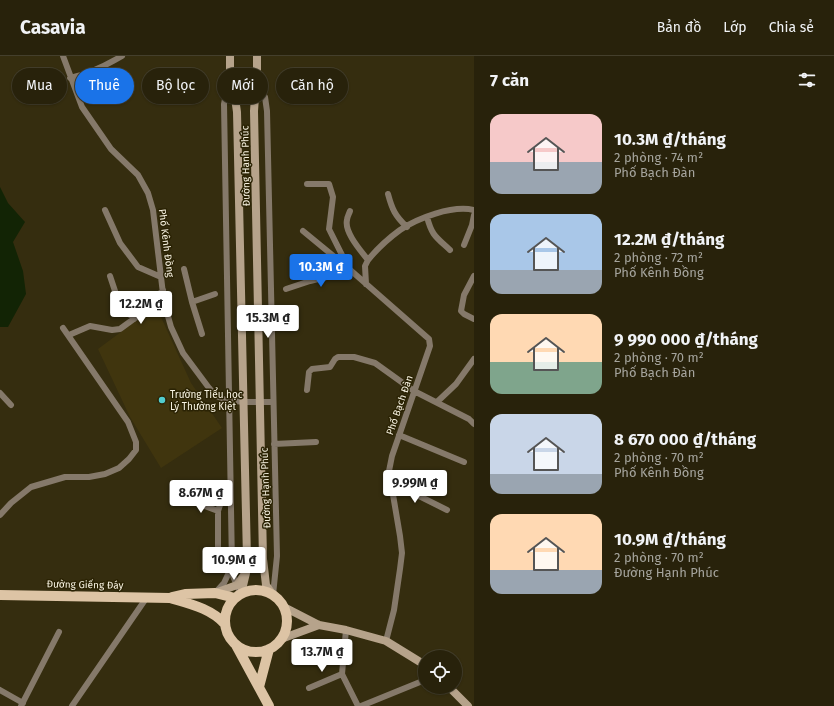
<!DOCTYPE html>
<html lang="vi">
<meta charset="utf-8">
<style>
body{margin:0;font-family:"Fira Sans",sans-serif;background:#342f19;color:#f1f3f6;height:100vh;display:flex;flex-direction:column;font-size:15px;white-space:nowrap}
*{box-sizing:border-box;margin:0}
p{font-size:13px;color:#a5a49d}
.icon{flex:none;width:22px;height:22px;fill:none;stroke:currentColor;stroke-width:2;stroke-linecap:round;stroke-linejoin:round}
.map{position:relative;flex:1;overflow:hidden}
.panel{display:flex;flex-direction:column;background:#28220b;width:360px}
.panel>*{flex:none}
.hud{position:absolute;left:12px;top:12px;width:380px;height:36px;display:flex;gap:8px}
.fabs{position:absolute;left:418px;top:594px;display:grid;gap:8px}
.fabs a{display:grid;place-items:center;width:44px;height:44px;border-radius:50%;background:#28220b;box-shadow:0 1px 3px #0004,0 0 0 1px #443f2c;font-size:20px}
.price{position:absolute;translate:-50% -34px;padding:0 9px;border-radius:4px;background:#fff;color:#222;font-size:13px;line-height:26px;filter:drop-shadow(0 1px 2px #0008)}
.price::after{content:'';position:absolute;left:50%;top:24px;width:12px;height:9px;margin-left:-6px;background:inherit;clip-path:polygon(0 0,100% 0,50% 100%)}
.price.current{background:#1a73e8;color:#fff}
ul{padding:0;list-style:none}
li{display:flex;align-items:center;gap:12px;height:100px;padding:0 16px}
li span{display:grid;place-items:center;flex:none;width:112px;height:80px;border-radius:12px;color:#555}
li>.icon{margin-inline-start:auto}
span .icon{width:48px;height:48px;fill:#fffc;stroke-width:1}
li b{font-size:17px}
h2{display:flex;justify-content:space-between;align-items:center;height:48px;padding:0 16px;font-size:17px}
.pill{padding:0 14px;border-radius:18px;background:#28220b;box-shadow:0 1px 3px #0004,0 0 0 1px #443f2c;font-size:14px;line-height:36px}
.pill.current{background:#1a73e8;color:#fff}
header{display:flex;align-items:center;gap:24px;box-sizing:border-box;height:56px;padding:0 20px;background:#28220b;border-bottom:1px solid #443f2c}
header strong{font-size:19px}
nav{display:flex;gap:22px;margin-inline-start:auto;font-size:14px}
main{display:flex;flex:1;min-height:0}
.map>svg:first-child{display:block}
.built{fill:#40350e}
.water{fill:#122405}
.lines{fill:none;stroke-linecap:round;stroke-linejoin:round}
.minor{stroke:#85796a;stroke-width:6}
.secondary{stroke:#b6a38b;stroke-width:8}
.primary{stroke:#ddc4a5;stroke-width:10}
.poi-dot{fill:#52cdce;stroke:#2b2304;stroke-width:1.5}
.labels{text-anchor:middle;stroke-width:3;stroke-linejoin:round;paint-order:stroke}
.street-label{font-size:10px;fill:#f8f3e2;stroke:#2b2304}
.poi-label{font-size:10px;fill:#f8f3e2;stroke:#2b2304;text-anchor:start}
</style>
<header>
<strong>Casavia</strong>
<nav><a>Bản đồ</a><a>Lớp</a><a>Chia sẻ</a></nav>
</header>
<main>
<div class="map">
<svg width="474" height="650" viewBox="0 0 474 650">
<rect width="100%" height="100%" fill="#352d0f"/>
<path class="built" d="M156,250l35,77 31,45 -61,40 -31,-51 -32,-68z"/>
<path class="water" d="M0,131l8,16 17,19 -12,20 10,29 3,23 -18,33h-8z"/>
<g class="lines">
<path class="minor" d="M63,0l19,51 29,42 27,26 10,18 5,17 11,92 7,25 12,26 26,35 6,7 10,5 19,2h29
M70,22c19,-4 35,-12 52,-22
M257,28l8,13 2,14 10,445 -4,39
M230,29l-4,9 -2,10 8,462 1,10 5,12
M307,128h22l4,13 -4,32 18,36
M388,138c4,15 7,22 19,33
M105,154l15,33 18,24 23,10
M350,155c-1,3 -3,6 -3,9 -3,12 14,31 21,40
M427,161c5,19 9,20 23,33
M303,175l45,37 81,71 1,7 -38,110 -3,15 11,65 2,17 -2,16 -6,41 -8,31
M464,189l8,-20 2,-10
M184,213l8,33 10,32
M110,220l9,27 15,16
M474,220l-10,19 -3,16 3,3 10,5
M366,228l-1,-18 3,-6c9,-11 21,-22 32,-30 18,-12 52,-25 74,-20
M286,233l24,-8 41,-10
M192,246l23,-8
M69,279l21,-9 22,4 8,-1 26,-19 17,-20
M307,334l2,-18 3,-3 18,-2 5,-8 3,-2h16l21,6 39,28 55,28 5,5
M0,337l11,12
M437,346l19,-18 18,-25
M399,379l65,27
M274,388l42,-2
M391,426l56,28
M189,444l29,11
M0,459l11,-12 20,-16 34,-10h24l16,-3 14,-6 10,-9 7,-9v-8l-8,-20 -65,-94
M218,512v-57l3,-9 9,-6
M216,536l8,-9 8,-17
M346,574l-4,44 16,32
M309,632l33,-14
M0,634l23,13
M21,650l38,-74
M72,650l75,-109
M361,650l64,-26"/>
<path class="secondary" d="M230,0v29l5,13 2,14 10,447 -1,14 -5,21
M257,0v28l-2,13 -1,14 9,448 3,26 7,10
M230,29l27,-1
M215,537l22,-8 7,-10
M284,551l35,18 27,5 40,11 39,24
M281,583l38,-14
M449,631l19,19"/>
<path class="primary" d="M225 565a31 31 0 1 1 62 0a31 31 0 1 1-62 0Z
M0,539l170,3c20,6 40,10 55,26
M172,541l13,-3 30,-1 20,5
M236,589l33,61
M259,631l10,-38"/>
</g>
<circle class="poi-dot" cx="162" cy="344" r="4"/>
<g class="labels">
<g class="street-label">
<text transform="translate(245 110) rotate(-91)" y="4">Đường Hạnh Phúc</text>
<text transform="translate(167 187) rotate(83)" y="4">Phố Kênh Đồng</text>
<text transform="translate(399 349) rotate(-71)" y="4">Phố Bạch Đàn</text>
<text transform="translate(265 432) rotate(-92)" y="4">Đường Hạnh Phúc</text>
<text transform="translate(85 528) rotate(1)" y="4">Đường Giếng Đáy</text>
</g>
<g class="poi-label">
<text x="170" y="342">Trường Tiểu học<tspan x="170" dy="12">Lý Thường Kiệt</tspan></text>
</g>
</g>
</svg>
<div class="fabs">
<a><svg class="icon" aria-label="locate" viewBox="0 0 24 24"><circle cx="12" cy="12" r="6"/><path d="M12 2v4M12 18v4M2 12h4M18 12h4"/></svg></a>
</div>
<b class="price current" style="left:321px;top:232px">10.3M ₫</b>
<b class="price" style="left:141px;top:269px">12.2M ₫</b>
<b class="price" style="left:268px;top:283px">15.3M ₫</b>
<b class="price" style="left:415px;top:448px">9.99M ₫</b>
<b class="price" style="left:201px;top:458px">8.67M ₫</b>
<b class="price" style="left:234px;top:525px">10.9M ₫</b>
<b class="price" style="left:322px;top:617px">13.7M ₫</b>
<div class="hud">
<a class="pill">Mua</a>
<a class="pill current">Thuê</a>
<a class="pill">Bộ lọc</a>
<a class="pill">Mới</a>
<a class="pill">Căn hộ</a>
</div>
</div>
<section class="panel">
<h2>7 căn<svg class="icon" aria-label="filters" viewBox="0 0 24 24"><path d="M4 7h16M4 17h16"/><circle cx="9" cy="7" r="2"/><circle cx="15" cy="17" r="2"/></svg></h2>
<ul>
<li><span style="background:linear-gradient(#f6c9c9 60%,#9aa5b1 0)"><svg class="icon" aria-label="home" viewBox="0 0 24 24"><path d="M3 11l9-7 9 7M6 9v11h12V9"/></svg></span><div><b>10.3M ₫/tháng</b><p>2 phòng · 74 m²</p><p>Phố Bạch Đàn</p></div></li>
<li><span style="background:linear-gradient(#a9c7e8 70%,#9aa5b1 0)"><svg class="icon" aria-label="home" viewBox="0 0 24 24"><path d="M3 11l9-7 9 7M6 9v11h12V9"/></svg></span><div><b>12.2M ₫/tháng</b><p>2 phòng · 72 m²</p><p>Phố Kênh Đồng</p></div></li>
<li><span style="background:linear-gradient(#ffd9b3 60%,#7fa58c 0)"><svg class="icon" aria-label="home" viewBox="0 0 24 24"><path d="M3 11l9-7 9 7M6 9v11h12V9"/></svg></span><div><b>9 990 000 ₫/tháng</b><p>2 phòng · 70 m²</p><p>Phố Bạch Đàn</p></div></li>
<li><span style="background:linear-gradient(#c9d6e8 75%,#9aa5b1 0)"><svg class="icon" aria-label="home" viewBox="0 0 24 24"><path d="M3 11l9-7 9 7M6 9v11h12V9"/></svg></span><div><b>8 670 000 ₫/tháng</b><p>2 phòng · 70 m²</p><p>Phố Kênh Đồng</p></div></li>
<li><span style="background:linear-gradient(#ffd9b3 70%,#9aa5b1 0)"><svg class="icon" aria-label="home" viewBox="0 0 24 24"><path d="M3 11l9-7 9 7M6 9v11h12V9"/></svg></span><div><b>10.9M ₫/tháng</b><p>2 phòng · 70 m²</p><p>Đường Hạnh Phúc</p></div></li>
</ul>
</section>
</main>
